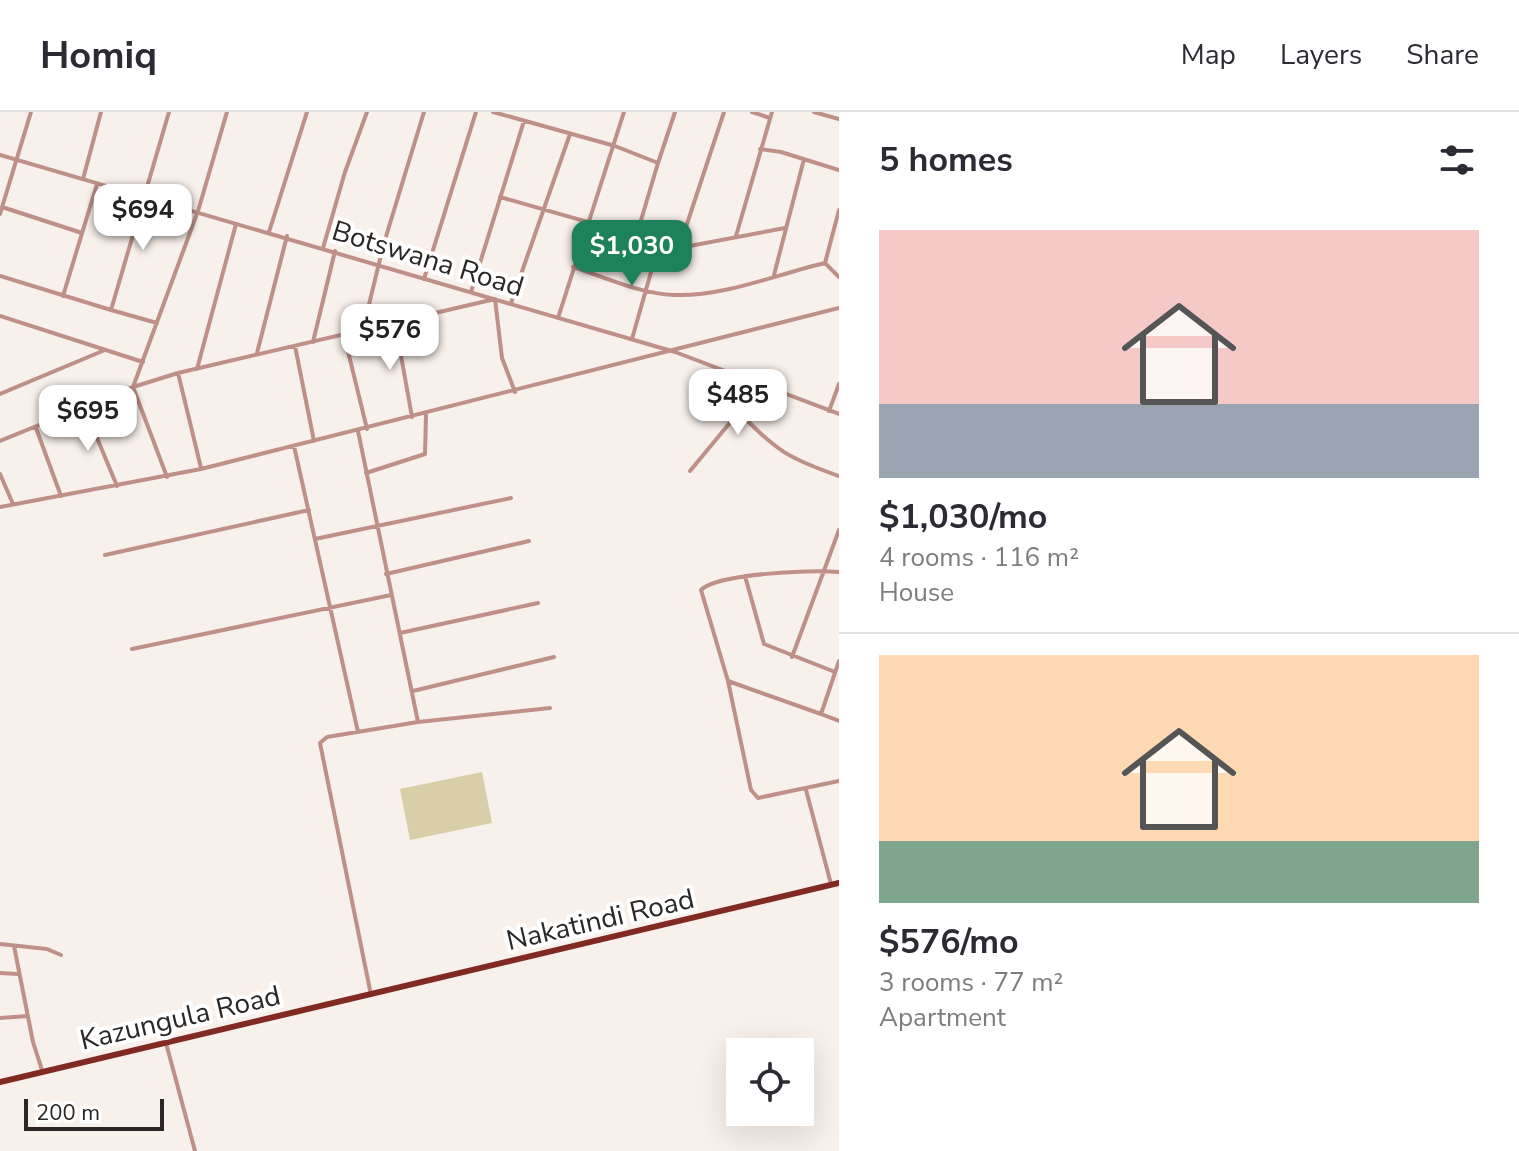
<!DOCTYPE html>
<meta charset="utf-8">
<style>
body{margin:0;font-family:"Nunito Sans",sans-serif;background:#f2f2f3;color:#2b2b33;height:100vh;display:flex;flex-direction:column;font-size:30px;white-space:nowrap}
*{box-sizing:border-box;margin:0}
p{font-size:26px;color:#7c7c81}
.icon{flex:none;width:44px;height:44px;fill:none;stroke:currentColor;stroke-width:2;stroke-linecap:round;stroke-linejoin:round}
.map{position:relative;flex:1;overflow:hidden}
.drawer{display:flex;flex-direction:column;background:#fff;width:680px}
.drawer>*{flex:none}
.fabs{position:absolute;left:726px;top:926px;display:grid;gap:16px}
.fabs a{display:grid;place-items:center;width:88px;height:88px;border-radius:0px;background:#fff;box-shadow:0 8px 32px #0002;font-size:40px}
.scale{position:absolute;left:24px;bottom:20px;width:140px;box-sizing:border-box;padding-left:8px;border:4px solid #2a2726;border-top:0;font-size:22px;line-height:28px;white-space:nowrap;color:#2a2726;-webkit-text-stroke:6px #fff;paint-order:stroke}
.price{position:absolute;translate:-50% -68px;padding:0 18px;border-radius:16px;background:#fff;color:#222;font-size:26px;line-height:52px;filter:drop-shadow(0 2px 4px #0008)}
.price::after{content:'';position:absolute;left:50%;top:48px;width:24px;height:18px;margin-left:-12px;background:inherit;clip-path:polygon(0 0,100% 0,50% 100%)}
.price.active{background:#1d815a;color:#fff}
ul{padding:0;list-style:none}
li{display:grid;align-content:center;gap:16px;height:424px;padding:0 40px}
li+li{border-top:2px solid #e1e1e2}
li span{display:grid;place-items:center;height:248px;border-radius:0px;color:#555}
li>.icon{margin-inline-start:auto}
span .icon{width:144px;height:144px;fill:#fffc;stroke-width:1}
li b{font-size:34px}
h2{display:flex;justify-content:space-between;align-items:center;height:96px;padding:0 40px;font-size:34px}
header{display:flex;align-items:center;gap:48px;box-sizing:border-box;height:112px;padding:0 40px;background:#fff;border-bottom:2px solid #e1e1e2}
header strong{font-size:38px}
nav{display:flex;gap:44px;margin-inline-start:auto;font-size:28px}
main{display:flex;flex:1;min-height:0}
.map>svg:first-child{display:block}
.green{fill:#d8cea7}
.lines{fill:none;stroke-linecap:round;stroke-linejoin:round}
.minor{stroke:#bf9088;stroke-width:4}
.tertiary{stroke:#bf9088;stroke-width:4}
.trunk{stroke:#802a22;stroke-width:6}
.labels{text-anchor:middle;stroke-width:8;stroke-linejoin:round;paint-order:stroke}
.street-label{font-size:28px;fill:#2a2726;stroke:#fff}
</style>
<header>
<strong>Homiq</strong>
<nav><a>Map</a><a>Layers</a><a>Share</a></nav>
</header>
<main>
<div class="map">
<svg width="839" height="1039" viewBox="0 0 839 1039">
<rect width="100%" height="100%" fill="#f8f0eb"/>
<path class="green" d="M482,660l10,51 -82,17 -10,-51z"/>
<g class="lines">
<path class="minor" d="M493,0l122,34 43,17 17,-51
M752,0l18,6
M814,0l25,7
M760,37l21,3 58,18
M83,67l18,-67
M500,85l179,51 106,-20
M2,95l80,26
M0,102l31,-102
M269,120l38,-120
M736,124l36,-124
M636,125l22,-74
M323,136l22,-76 22,-60
M679,136l45,-136
M825,151l14,14
M573,155c32,10 67,27 101,28 50,2 103,-21 151,-32l14,-53
M774,163l30,-116
M0,164l111,34
M424,167l52,-167
M471,180l53,-171
M63,184l34,-112
M511,191l59,-169
M0,204l143,46
M558,206l66,-206
M395,210l17,95
M157,211l-46,-13 58,-198
M363,217l21,-86 40,-131
M344,223l23,94
M632,227l27,-95
M313,230l22,-91
M295,234l19,95
M257,241l30,-117
M197,257l39,-145
M178,261l23,95
M0,282l105,-44
M85,297l32,77
M829,299l10,-27
M740,301c36,38 50,46 99,63
M36,316l25,68
M358,319l60,291
M0,329l133,-54 45,-14 317,-74 7,59 13,34
M294,334l64,286
M690,359l72,-87
M366,361l59,-19 1,-39
M0,362l13,30
M167,365l-34,-90 65,-176 29,-99
M0,395l201,-38 638,-161
M315,427l196,-41
M105,443l204,-45
M386,462l143,-33
M745,464l19,68 71,28
M400,521l138,-30
M132,537l259,-54
M792,545l47,-127
M839,549l-18,53 18,7
M728,569l23,109 7,8 81,-17
M413,579l141,-34
M821,602l-93,-33 -27,-91c17,-17 112,-20 138,-18
M806,678l25,94
M0,832l47,5 14,6
M14,834l19,96 9,28
M0,861l18,1
M371,883l-51,-252 7,-6 91,-15 132,-14
M0,906l28,-2
M166,931l29,108"/>
<path class="tertiary" d="M0,43l675,197 164,62"/>
<path class="trunk" d="M0,970l839,-199"/>
</g>
<g class="labels">
<g class="street-label">
<text transform="translate(428 146) rotate(17)" y="10">Botswana Road</text>
<text transform="translate(600 807) rotate(-13)" y="10">Nakatindi Road</text>
<text transform="translate(180 905) rotate(-13)" y="10">Kazungula Road</text>
</g>
</g>
</svg>
<div class="fabs">
<a><svg class="icon" aria-label="locate" viewBox="0 0 24 24"><circle cx="12" cy="12" r="6"/><path d="M12 2v4M12 18v4M2 12h4M18 12h4"/></svg></a>
</div>
<div class="scale">200 m</div>
<b class="price" style="left:143px;top:140px">$694</b>
<b class="price active" style="left:632px;top:176px">$1,030</b>
<b class="price" style="left:390px;top:260px">$576</b>
<b class="price" style="left:738px;top:325px">$485</b>
<b class="price" style="left:88px;top:341px">$695</b>
</div>
<section class="drawer">
<h2>5 homes<svg class="icon" aria-label="filters" viewBox="0 0 24 24"><path d="M4 7h16M4 17h16"/><circle cx="9" cy="7" r="2"/><circle cx="15" cy="17" r="2"/></svg></h2>
<ul>
<li><span style="background:linear-gradient(#f6c9c9 70%,#9aa5b1 0)"><svg class="icon" aria-label="home" viewBox="0 0 24 24"><path d="M3 11l9-7 9 7M6 9v11h12V9"/></svg></span><div><b>$1,030/mo</b><p>4 rooms · 116 m²</p><p>House</p></div></li>
<li><span style="background:linear-gradient(#ffd9b3 75%,#7fa58c 0)"><svg class="icon" aria-label="home" viewBox="0 0 24 24"><path d="M3 11l9-7 9 7M6 9v11h12V9"/></svg></span><div><b>$576/mo</b><p>3 rooms · 77 m²</p><p>Apartment</p></div></li>
</ul>
</section>
</main>
